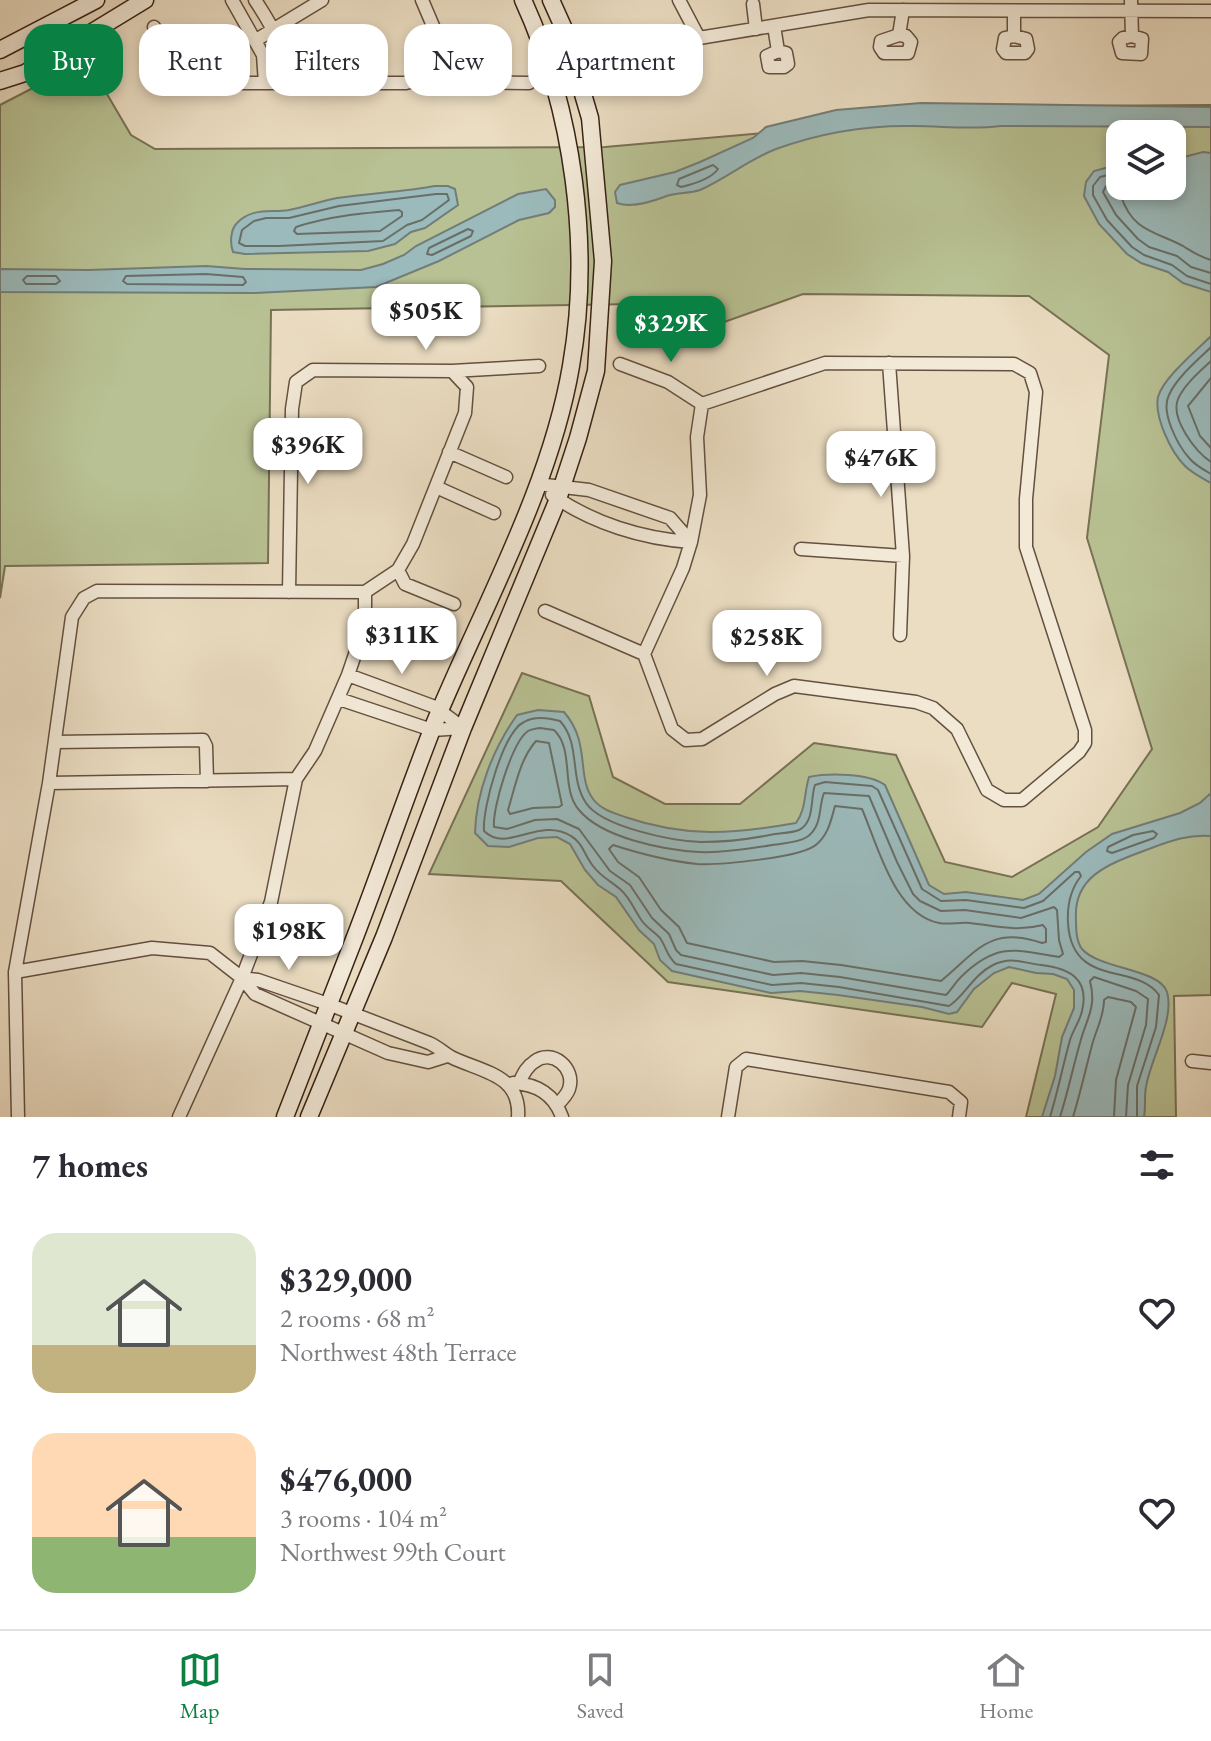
<!DOCTYPE html>
<meta charset="utf-8">
<style>
body{margin:0;font-family:"EB Garamond",serif;background:#f7f7f7;color:#2b2b33;height:100vh;display:flex;flex-direction:column;font-size:30px;white-space:nowrap}
*{box-sizing:border-box;margin:0}
p{font-size:26px;color:#7c7c81}
.icon{flex:none;width:44px;height:44px;fill:none;stroke:currentColor;stroke-width:2;stroke-linecap:round;stroke-linejoin:round}
.map{position:relative;height:1117px;overflow:hidden}
.details{display:flex;flex-direction:column;background:#fff;flex:1}
.details>*{flex:none}
.hud{position:absolute;left:24px;top:24px;width:800px;height:72px;display:flex;gap:16px}
.fabs{position:absolute;left:1106px;top:120px;display:grid;gap:16px}
.fabs a{display:grid;place-items:center;width:80px;height:80px;border-radius:16px;background:#fff;box-shadow:0 4px 12px #0003;font-size:40px}
.price{position:absolute;translate:-50% -68px;padding:0 18px;border-radius:16px;background:#fff;color:#222;font-size:26px;line-height:52px;filter:drop-shadow(0 2px 4px #0008)}
.price::after{content:'';position:absolute;left:50%;top:48px;width:24px;height:18px;margin-left:-12px;background:inherit;clip-path:polygon(0 0,100% 0,50% 100%)}
.price.current{background:#0b8043;color:#fff}
ul{padding:0;list-style:none}
li{display:flex;align-items:center;gap:24px;height:200px;padding:0 32px}
li span{display:grid;place-items:center;flex:none;width:224px;height:160px;border-radius:24px;color:#555}
li>.icon{margin-inline-start:auto}
span .icon{width:96px;height:96px;fill:#fffc;stroke-width:1}
li b{font-size:34px}
h2{display:flex;justify-content:space-between;align-items:center;height:96px;padding:0 32px;font-size:34px}
.chip{padding:0 28px;border-radius:24px;background:#fff;box-shadow:0 4px 12px #0003;font-size:28px;line-height:72px}
.chip.current{background:#0b8043;color:#fff}
.menu{display:flex;justify-content:space-around;align-items:center;height:112px;border-top:2px solid #e1e1e2;background:#fff;font-size:22px;color:#7c7c81}
.menu a{display:grid;justify-items:center;gap:4px}
.menu .current{color:#0b8043}
.map>svg:first-child{display:block}
.green{fill:#b8c193;stroke:#787154;stroke-width:2;fill-rule:evenodd}
.water{fill:#9bbabb;stroke:#737d78;stroke-width:2}
.lines{fill:none;stroke-linecap:round;stroke-linejoin:round}
.shore{stroke:#696e68;stroke-width:2}
.street-casing{stroke:#645040;stroke-width:15}
.secondary-casing{stroke:#372114;stroke-width:19}
.street{stroke:#f2e9d7;stroke-width:12}
.secondary{stroke:#f2e9d7;stroke-width:16}
</style>
<div class="map">
<svg width="1211" height="1117" viewBox="0 0 1211 1117">
<rect width="100%" height="100%" fill="#ebddc2"/>
<filter id="stains"><feTurbulence type="fractalNoise" baseFrequency=".0025" numOctaves="4"/><feColorMatrix values="0 0 0 0 .2 0 0 0 0 .09 0 0 0 0 .02 0 0 0 .5 -.17"/></filter>
<radialGradient id="worn" r=".72"><stop offset=".6" stop-color="#630" stop-opacity="0"/><stop offset="1" stop-color="#630" stop-opacity=".3"/></radialGradient>
<path class="green" d="M87,60l44,75 24,14 450,-2 467,-41 139,-1v890l-37,1 2,121h-150l30,-123 -44,-11 -30,44 -314,-45 -107,-101 -132,-7 93,-201 67,23 24,81 52,27h75l74,-61 82,12 49,107 67,15 86,-50 54,-78 -65,-211 22,-183 -80,-59 -226,-2 -90,32 -77,-22 -365,6 -3,253 -263,3 -5,32v-493zM1120,134h52v52h-52z"/>
<path class="water" d="M921,103l290,4v20l-211,-1c-29,4 -57,0 -86,0 -47,-1 -94,7 -138,23 -28,11 -49,29 -76,41 -12,4 -25,2 -36,7 -13,5 -33,11 -47,6l-2,-11 5,-7 55,-13 25,-10 53,-24 13,-11 70,-17z
M1203,152l8,1v139l-28,-9 -15,-11 -27,-9 -14,-9 -28,-30 -15,-28 2,-14 8,-11 26,-7v22h52v-26z
M435,186h13l7,3 3,16 -33,23 -14,4 -16,12 -27,7 -123,3 -12,-2c-3,-8 -3,-22 4,-29 15,-16 34,-10 52,-13 16,-3 32,-9 48,-12 33,-5 66,-6 98,-12z
M546,189l9,11v7l-6,6 -30,7 -80,41 -63,26 -121,6 -255,-1v-23l88,1 118,-4 39,3 116,1 22,-6 21,-9 12,-9 102,-52z
M1211,336v147c-9,-5 -19,-10 -26,-17 -14,-14 -31,-49 -27,-69 5,-19 39,-47 53,-61z
M538,710l26,2c27,31 12,64 29,87 7,10 21,14 32,18 62,21 108,17 171,6 10,-13 8,-30 13,-46 19,-4 60,-4 76,8l44,100 15,9 22,-2 57,8 16,-6 47,-42 26,-18 68,-21 20,-10 11,-10v43c-24,-2 -43,6 -65,14 -34,13 -73,25 -70,69 0,10 0,22 6,30 17,20 78,20 85,43 8,27 -17,68 -21,95 -2,10 0,20 -2,30h-102l13,-41 7,-39 12,-29v-18l-7,-11 -14,-5 -17,-1 -27,-6 -15,6 -20,16 -17,23 -8,2 -27,-7 -84,-12 -38,-4 -29,2 -99,-22 -12,-11 -6,-16 -15,-14 -23,-33 -18,-12 -13,-15 -15,-26 -13,-7 -19,1 -29,9 -21,-1 -13,-13c1,-41 18,-84 42,-118z"/>
<g class="lines">
<path class="shore" d="M713,165l5,4c-7,10 -24,15 -37,18l-4,-2 2,-6z
M1120,172l-20,5 -7,9v9l14,25 25,27 12,8 28,10 15,11 24,8
M1120,182l-14,4 -3,6 13,23 22,24 11,8 28,9 14,11 20,6
M1139,186l-18,10c12,36 34,35 62,50 10,6 17,11 28,14
M436,194h11l2,6 -27,20 -15,5 -24,16 -104,5h-34l-6,-3 3,-13 12,-9 12,-3h23l50,-12z
M399,210l3,2v4l-22,15 -83,3 -3,-3 2,-4c33,-11 68,-14 103,-17z
M468,229l5,2 -2,5 -39,19 -5,-1 2,-6z
M206,274l37,3 3,5 -3,3 -116,-1 -4,-3 3,-5z
M27,276h29l4,5 -4,3h-30l-3,-4z
M1211,347c-14,14 -34,30 -42,48 -9,17 9,51 21,64 5,6 14,11 21,15
M1211,361c-11,10 -27,24 -33,38 -8,20 18,53 33,63
M1211,378l-23,28 12,30 11,12
M540,728l14,2c21,20 6,58 25,80 23,28 85,40 120,42 23,1 50,-3 73,-7 11,-2 26,-2 35,-8 16,-12 11,-29 17,-44l45,3 28,66 16,32 7,7 21,10 24,-1 56,8 33,-11 3,3 2,30 4,14 -4,3c-43,-7 -61,-15 -96,18 -7,6 -11,14 -17,20l-106,-18 -39,-4 -28,2 -92,-20 -5,-5 -7,-16 -17,-16 -22,-33 -20,-14 -31,-42 -22,-10 -22,1 -28,9 -13,-2c-2,-18 18,-85 34,-96 1,-1 10,-3 12,-3z
M536,741l13,2 13,62 -3,2 -26,1 -23,6 -2,-4c7,-23 12,-51 28,-69z
M835,806l27,3c16,37 32,105 77,114 10,2 20,-1 31,0 27,3 46,9 73,2l3,4v13l-4,1c-52,-18 -66,9 -101,38l-100,-16 -39,-4 -28,1 -87,-19 -8,-16 -18,-17 -22,-33 -21,-15 -9,-13 4,-4c28,9 55,16 84,19 21,1 106,-6 120,-20 12,-11 14,-24 18,-38z
M1153,831l4,3 -3,4 -42,15 -5,-2 1,-4 25,-12z
M1050,1117c8,-26 13,-52 20,-77 3,-10 10,-19 12,-29 8,-33 -14,-43 -41,-46 -19,-2 -29,-9 -48,0 -20,10 -29,32 -44,41l-110,-19 -38,-4 -29,2 -96,-21c-10,-9 -9,-16 -16,-26 -5,-6 -13,-10 -18,-17 -7,-10 -12,-23 -21,-31 -10,-9 -20,-13 -28,-24 -8,-10 -11,-24 -22,-30 -32,-20 -64,18 -87,-5 -2,-22 19,-99 40,-109 10,-6 25,-4 36,-1 21,23 9,57 26,82 16,24 86,38 115,39 23,0 50,-3 74,-8 7,-1 17,-1 24,-4 16,-8 11,-31 16,-45l10,-3 47,4 6,4 44,99 19,12 25,-1 58,8 19,-7 32,-29h4l2,4c-11,14 -14,30 -13,47 4,66 68,39 91,72l-3,32 -19,59v31
M1060,1117c8,-25 13,-50 20,-74 6,-24 17,-35 10,-62l4,-4 42,14 12,8 -2,26 -18,60 -2,32
M1073,1117c7,-23 12,-45 18,-68 4,-18 13,-31 13,-49l4,-3 23,5 5,5 -20,73 -2,37"/>
<defs>
<path id="street" d="M232,0l31,55 2,28
M255,0c18,27 31,50 31,83
M422,0l17,40 2,28
M679,0l20,38
M1131,0l1,36
M753,4l3,25
M1014,11v25l12,3 2,10 -3,4h-19l-3,-4 2,-11 9,-2
M774,26l4,25 8,2 2,11 -4,3h-15l-2,-11 11,-5
M154,27l34,51 14,5h204l16,-4 19,-11 24,14 64,1
M899,35l-18,6 -1,6 4,6h24l3,-11 -5,-6 -7,-1 4,-25
M1132,36l10,3 -1,15 -19,-1 -3,-11 4,-4z
M256,40l66,-40
M670,56l-8,-2 -11,4 -2,19 8,9h12c8,-9 5,-20 1,-30l29,-18 170,-28 342,1
M889,363l14,193 -3,79
M620,364l48,18 34,22
M449,452l57,25
M537,484l52,6 81,28 21,24
M436,487l58,26
M552,495c40,28 91,44 139,47
M801,549l102,7
M398,570l7,14 49,20
M289,592l3,-183 4,-27 17,-12 139,1 87,-5
M365,592l33,-22 15,-26 52,-131 2,-26 -15,-16
M545,611l99,43 28,75 14,11 16,-1 73,-45 19,-8 122,16 17,6 24,21 30,61 17,10h18l57,-48 6,-9v-13l-59,-183v-48l10,-107 -6,-19 -16,-9 -189,-1 -123,41
M644,654l39,-86 8,-26 9,-47 -3,-58 5,-33
M348,675l87,32 28,21
M339,699l93,31 31,-2
M55,742l148,-2 3,6 1,35
M49,783l247,-4 19,-28 33,-76 17,-50v-33
M15,972l137,-24 58,5 32,25 13,16 133,59 40,9 19,-6
M242,978l16,2 70,24 101,39c9,4 15,10 22,14 30,15 70,17 67,60
M1192,1061l19,2
M513,1083c24,1 41,11 49,34
M519,1083c4,-8 7,-16 15,-21 18,-14 42,6 35,27 -2,6 -7,11 -12,16
M18,1117l-3,-145 34,-189 23,-166 12,-19 13,-7 268,1
M179,1117l63,-139 29,-76 25,-123
M728,1117l8,-50 10,-8 203,33 12,10 -2,15"/>
<path id="secondary" d="M0,50l96,-50
M0,81l25,-8 120,-73
M285,1117c23,-60 47,-120 70,-180 27,-70 51,-141 78,-210 47,-115 117,-237 138,-361 21,-119 2,-257 -48,-366
M309,1117l75,-180 79,-209 95,-229 20,-61 18,-67 7,-110 -13,-143 -26,-89 -13,-29"/>
</defs>
<use href="#street" class="street-casing"/>
<use href="#secondary" class="secondary-casing"/>
<use href="#street" class="street"/>
<use href="#secondary" class="secondary"/>
</g>
<rect width="100%" height="100%" filter="url(#stains)"/>
<rect width="100%" height="100%" fill="url(#worn)"/>
</svg>
<div class="fabs">
<a><svg class="icon" aria-label="layers" viewBox="0 0 24 24"><path d="M12 4l9 5-9 5-9-5zM3 14l9 5 9-5"/></svg></a>
</div>
<b class="price" style="left:426px;top:352px">$505K</b>
<b class="price current" style="left:671px;top:364px">$329K</b>
<b class="price" style="left:308px;top:486px">$396K</b>
<b class="price" style="left:881px;top:499px">$476K</b>
<b class="price" style="left:402px;top:676px">$311K</b>
<b class="price" style="left:767px;top:678px">$258K</b>
<b class="price" style="left:289px;top:972px">$198K</b>
<div class="hud">
<a class="chip current">Buy</a>
<a class="chip">Rent</a>
<a class="chip">Filters</a>
<a class="chip">New</a>
<a class="chip">Apartment</a>
</div>
</div>
<section class="details">
<h2>7 homes<svg class="icon" aria-label="filters" viewBox="0 0 24 24"><path d="M4 7h16M4 17h16"/><circle cx="9" cy="7" r="2"/><circle cx="15" cy="17" r="2"/></svg></h2>
<ul>
<li><span style="background:linear-gradient(#dfe7d0 70%,#c2b280 0)"><svg class="icon" aria-label="home" viewBox="0 0 24 24"><path d="M3 11l9-7 9 7M6 9v11h12V9"/></svg></span><div><b>$329,000</b><p>2 rooms · 68 m²</p><p>Northwest 48th Terrace</p></div><svg class="icon" aria-label="heart" viewBox="0 0 24 24"><path d="M12 20l-8-8c-3-5 5-10 8-4 3-6 11-1 8 4z"/></svg></li>
<li><span style="background:linear-gradient(#ffd9b3 65%,#8fb573 0)"><svg class="icon" aria-label="home" viewBox="0 0 24 24"><path d="M3 11l9-7 9 7M6 9v11h12V9"/></svg></span><div><b>$476,000</b><p>3 rooms · 104 m²</p><p>Northwest 99th Court</p></div><svg class="icon" aria-label="heart" viewBox="0 0 24 24"><path d="M12 20l-8-8c-3-5 5-10 8-4 3-6 11-1 8 4z"/></svg></li>
</ul>
</section>
<nav class="menu">
<a class="current"><svg class="icon" aria-label="map" viewBox="0 0 24 24"><path d="M3 6l6-2 6 2 6-2v14l-6 2-6-2-6 2zM9 4v14M15 6v14"/></svg>Map</a>
<a><svg class="icon" aria-label="saved" viewBox="0 0 24 24"><path d="M7 4h10v16l-5-4-5 4z"/></svg>Saved</a>
<a><svg class="icon" aria-label="home" viewBox="0 0 24 24"><path d="M3 11l9-7 9 7M6 9v11h12V9"/></svg>Home</a>
</nav>
